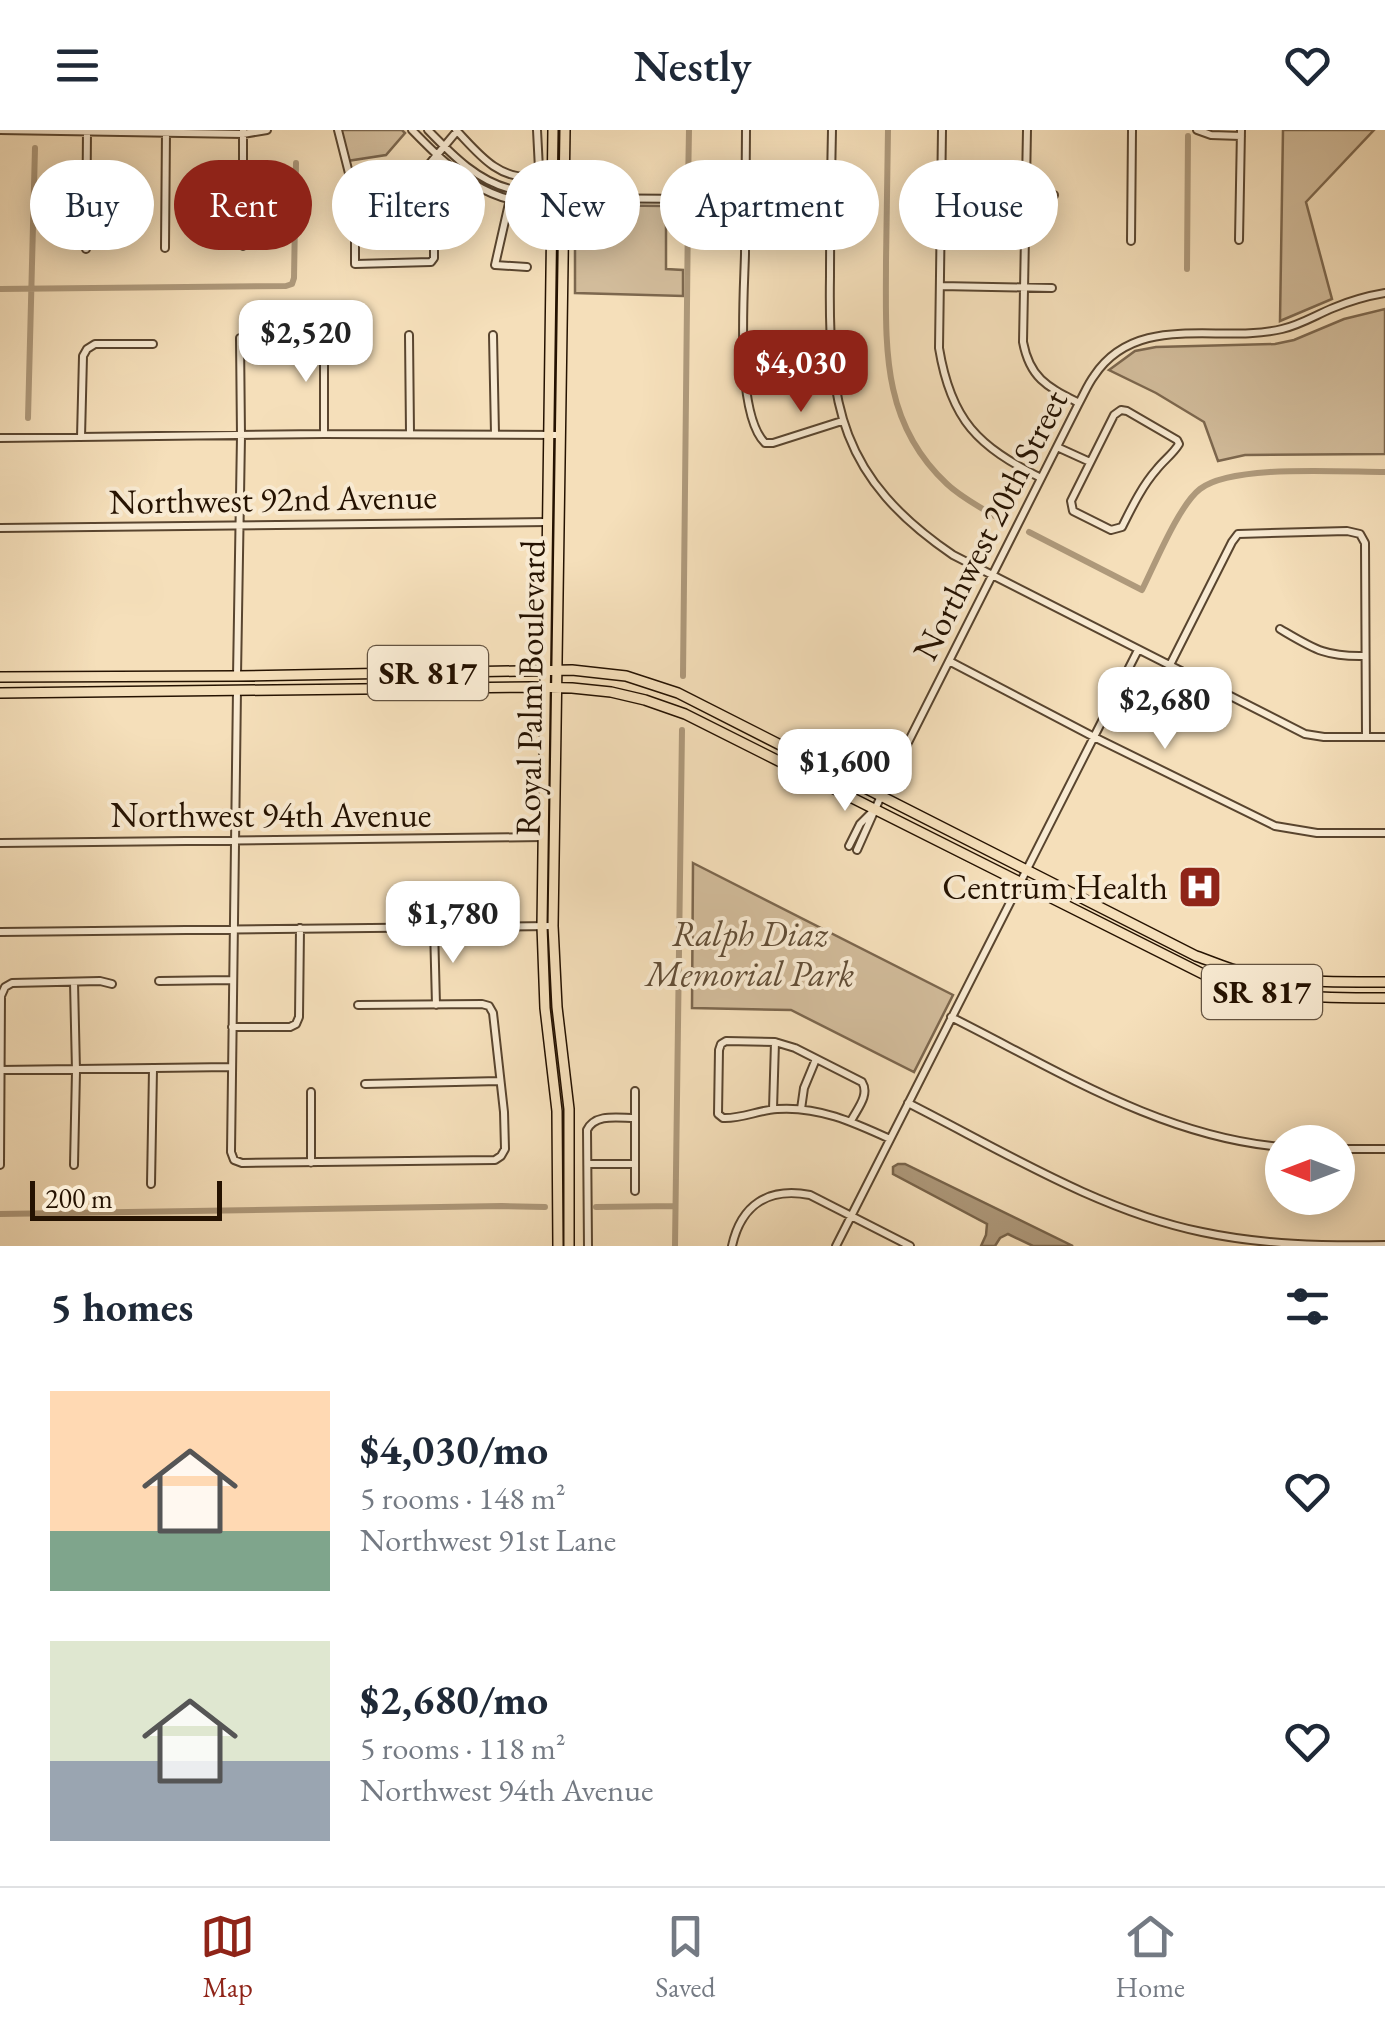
<!DOCTYPE html>
<meta charset="utf-8">
<style>
body{margin:0;font-family:"EB Garamond",serif;background:#f2f2f3;color:#1f2937;height:100vh;display:flex;flex-direction:column;font-size:38px;white-space:nowrap}
*{box-sizing:border-box;margin:0}
p{font-size:32px;color:#747a83}
.icon{flex:none;width:55px;height:55px;fill:none;stroke:currentColor;stroke-width:2;stroke-linecap:round;stroke-linejoin:round}
.map{position:relative;height:1116px;overflow:hidden}
.panel{display:flex;flex-direction:column;background:#fff;flex:1}
.panel>*{flex:none}
.top-card{position:absolute;left:30px;top:30px;width:1325px;height:90px;display:flex;gap:20px}
.needle{width:65px;rotate:270deg}
.buttons{position:absolute;left:1265px;top:995px;display:grid;gap:20px}
.buttons a{display:grid;place-items:center;width:90px;height:90px;border-radius:50%;background:#fff;box-shadow:0 5px 25px #0003;font-size:50px}
.scale{position:absolute;left:30px;bottom:25px;width:192px;box-sizing:border-box;padding-left:10px;border:5px solid #251201;border-top:0;font-size:28px;line-height:35px;white-space:nowrap;color:#251201;-webkit-text-stroke:8px #f8ead2;paint-order:stroke}
.price{position:absolute;translate:-50% -85px;padding:0 22px;border-radius:20px;background:#fff;color:#222;font-size:32px;line-height:65px;filter:drop-shadow(0 2px 5px #0008)}
.price::after{content:'';position:absolute;left:50%;top:60px;width:30px;height:22px;margin-left:-15px;background:inherit;clip-path:polygon(0 0,100% 0,50% 100%)}
.price.on{background:#8f2418;color:#fff}
ul{padding:0;list-style:none}
li{display:flex;align-items:center;gap:30px;height:250px;padding:0 50px}
li span{display:grid;place-items:center;flex:none;width:280px;height:200px;border-radius:0px;color:#555}
li>.icon{margin-inline-start:auto}
span .icon{width:120px;height:120px;fill:#fffc;stroke-width:1}
li b{font-size:42px}
h2{display:flex;justify-content:space-between;align-items:center;height:120px;padding:0 50px;font-size:42px}
.pill{padding:0 35px;border-radius:45px;background:#fff;box-shadow:0 5px 25px #0003;font-size:35px;line-height:90px}
.pill.on{background:#8f2418;color:#fff}
header{display:flex;justify-content:space-between;align-items:center;height:130px;padding:0 50px;background:#fff;font-size:45px;font-weight:600}
.menu{display:flex;justify-content:space-around;align-items:center;height:140px;border-top:2px solid #e0e1e3;background:#fff;font-size:28px;color:#747a83}
.menu a{display:grid;justify-items:center;gap:5px}
.menu .on{color:#8f2418}
.map>svg:first-child{display:block}
.green{fill:#d2bc9b;stroke:#7c674e;stroke-width:2.5}
.water{fill:#ae997b;stroke:#77634a;stroke-width:2.5}
.lines{fill:none;stroke-linecap:round;stroke-linejoin:round}
.canal{stroke:#ae997b;stroke-width:6}
.minor-casing{stroke:#59452f;stroke-width:10}
.major-casing{stroke:#251201;stroke-width:12}
.minor{stroke:#f8ead2;stroke-width:6}
.major{stroke:#f5dfba;stroke-width:9}
.labels{text-anchor:middle;stroke-width:8;stroke-linejoin:round;paint-order:stroke}
.shield{fill:#f8ead2;stroke:#645340;stroke-width:2.5}
.shield-label{font-size:32px;font-weight:bold;fill:#251201}
.street-label{font-size:35px;fill:#251201;stroke:#f8ead2}
.poi-label{font-size:35px;fill:#251201;stroke:#f8ead2;text-anchor:end}
.park-label{font-size:35px;font-style:italic;fill:#624e37;stroke:#f8ead2}
</style>
<header><svg class="icon" aria-label="menu" viewBox="0 0 24 24"><path d="M4 6h16M4 12h16M4 18h16"/></svg>Nestly<svg class="icon" aria-label="heart" viewBox="0 0 24 24"><path d="M12 20l-8-8c-3-5 5-10 8-4 3-6 11-1 8 4z"/></svg></header>
<div class="map">
<svg width="1385" height="1116" viewBox="0 0 1385 1116">
<rect width="100%" height="100%" fill="#f5dfba"/>
<filter id="stains"><feTurbulence type="fractalNoise" baseFrequency=".002" numOctaves="4"/><feColorMatrix values="0 0 0 0 .2 0 0 0 0 .09 0 0 0 0 .02 0 0 0 .5 -.17"/></filter>
<radialGradient id="worn" r=".72"><stop offset=".6" stop-color="#630" stop-opacity="0"/><stop offset="1" stop-color="#630" stop-opacity=".3"/></radialGradient>
<path class="green" d="M338,0h64l3,3 -19,22 -39,6z
M1283,0h91l-68,72 26,97 -52,22z
M575,75l91,1v63l17,1v26l-108,-3z
M1385,179v145l-140,1 -27,6 -14,-39 -48,-29 -47,-23 26,-19 21,-4 119,-3 19,-4 50,-21z
M693,733l260,132 -39,77 -123,-62 -99,-2z"/>
<path class="water" d="M898,1034h7l168,82h-40l-25,-12 -8,4 -5,8h-14l5,-11 1,-11 -94,-50v-7z"/>
<g class="lines">
<path class="canal" d="M888,0c-1,44 -1,88 -2,131 0,83 -6,161 61,223 16,15 38,26 58,38
M688,57l1,-57
M1187,139l1,-133
M0,159l286,-3 6,-2 2,-6 2,-115
M28,288l7,-270
M1029,402l113,58c13,-26 37,-85 58,-101 32,-25 142,-17 185,-17
M683,546l5,-465
M596,1077l79,-1
M0,1084l502,-8 43,1
M675,1116l7,-516"/>
<defs>
<path id="minor" d="M0,0l243,4 24,-4
M338,0l17,67v67l76,-2 3,-4v-46l-3,-5 -11,-8 -3,-15 4,-10 36,-43
M412,0c41,42 78,78 141,73
M428,0c24,25 51,53 87,60 17,3 33,1 48,8l268,2
M456,0c22,23 41,49 76,47l7,-8 -2,-39
M746,0c0,41 -1,82 -1,124 -1,42 -10,159 20,189h8l69,-22
M832,0c-1,49 -2,97 -2,146 -2,129 10,202 123,279l352,179 19,3h61
M942,0l-3,218c12,73 39,98 102,130
M1027,0l-4,212c7,37 25,45 56,61
M1197,0l14,5 30,1
M243,1v115
M512,60l-17,75 32,2
M1026,64l28,1
M1239,110l2,-110
M1131,111l1,-111
M165,118l1,-117
M86,119l1,-118
M940,156l112,2
M409,205l1,98
M493,205l2,99
M324,207v97
M1121,280l6,1 50,29 2,4c-6,10 -15,16 -22,25 -15,17 -25,38 -35,58l-11,3 -38,-19 -2,-10 43,-86z
M81,307l2,-81 4,-7 8,-5h58
M0,308l324,-4 236,1
M1057,317l33,15
M0,398l547,-6
M1280,499c34,20 45,28 85,27
M949,531l145,76 181,89 42,7h68
M1170,535l62,-123 6,-8 109,-3 13,3 5,9 1,194
M237,546l4,-240 -1,-98
M237,560l-6,462 3,8 8,3 253,-3 6,-4 4,-7 -1,-37 -11,-99 -4,-7 -7,-2 -124,1
M0,713l543,-6
M849,716l11,-22 11,-11
M857,720l24,-54 198,-393c5,-9 9,-19 15,-27 43,-65 125,-32 188,-47 18,-4 34,-14 51,-21 17,-7 34,-12 52,-15
M434,797l2,78
M0,802l553,-6
M159,851l73,-1
M74,852l2,89 -2,94
M951,887c106,53 211,120 331,130
M232,897h58l6,-3 3,-7 1,-89
M0,940l231,-3
M365,954l135,-3
M908,973c93,47 191,108 294,129 61,13 121,14 183,13
M773,979l2,-67
M801,979l3,-21 12,-29
M851,991c6,-12 19,-26 11,-39l-67,-34 -20,-6 -49,-1 -5,3 -2,6 -1,64 5,4c18,1 36,-8 54,-9 41,-3 76,13 113,30
M1338,1019h47
M311,1033v-71
M589,1034h46
M0,1035l1,-169 4,-9 7,-4 88,-2 12,3
M151,1054l2,-115
M635,1061v-100
M588,1116l-1,-116c8,-17 32,-12 48,-12
M732,1116c9,-41 36,-59 78,-51l100,51
M836,1116l302,-596"/>
<path id="major" d="M553,0l-11,796 3,82 12,103 1,135
M565,0l-12,796 4,81 12,102v137
M0,547l237,-1 335,-6 54,6 52,17 518,263c15,5 30,12 46,16 46,11 95,10 143,10
M0,563l531,-6 41,1 39,4 34,8 40,14 520,261c65,23 112,23 180,23"/>
</defs>
<use href="#minor" class="minor-casing"/>
<use href="#major" class="major-casing"/>
<use href="#minor" class="minor"/>
<use href="#major" class="major"/>
</g>
<defs>
<symbol id="hospital-square" viewBox="-11 -11 22 22"><rect x="-9" y="-9" width="18" height="18" rx="4" fill="#8f2418" stroke="#f8ead2"/><path d="M-5-5h3v3.5h4V-5h3V5h-3V1.5h-4V5h-3Z" fill="#fff"/></symbol>
</defs>
<g fill-rule="evenodd">
<use href="#hospital-square" x="1175" y="732" width="50" height="50"/>
</g>
<g class="labels">
<g class="shield">
<rect x="368" y="516" width="120" height="54" rx="8"/>
<rect x="1202" y="835" width="120" height="54" rx="8"/>
</g>
<g class="shield-label">
<text x="428" y="554">SR 817</text>
<text x="1262" y="873">SR 817</text>
</g>
<g class="street-label">
<text transform="translate(273 369) rotate(-1)" y="12">Northwest 92nd Avenue</text>
<text transform="translate(990 395) rotate(-63)" y="12">Northwest 20th Street</text>
<text transform="translate(530 558) rotate(-89)" y="12">Royal Palm Boulevard</text>
<text x="271" y="697">Northwest 94th Avenue</text>
</g>
<g class="poi-label">
<text x="1168" y="769">Centrum Health</text>
</g>
<g class="park-label">
<text x="750" y="816">Ralph Diaz<tspan x="750" dy="40">Memorial Park</tspan></text>
</g>
</g>
<rect width="100%" height="100%" filter="url(#stains)"/>
<rect width="100%" height="100%" fill="url(#worn)"/>
</svg>
<div class="buttons">
<a><svg class="needle" viewBox="-14 -14 28 28"><path d="M0-13l5 13h-10z" fill="#e53935"/><path d="M0 13l5-13h-10z" fill="#747a83"/></svg></a>
</div>
<div class="scale">200 m</div>
<b class="price" style="left:306px;top:255px">$2,520</b>
<b class="price on" style="left:801px;top:285px">$4,030</b>
<b class="price" style="left:1165px;top:622px">$2,680</b>
<b class="price" style="left:845px;top:684px">$1,600</b>
<b class="price" style="left:453px;top:836px">$1,780</b>
<div class="top-card">
<a class="pill">Buy</a>
<a class="pill on">Rent</a>
<a class="pill">Filters</a>
<a class="pill">New</a>
<a class="pill">Apartment</a>
<a class="pill">House</a>
</div>
</div>
<section class="panel">
<h2>5 homes<svg class="icon" aria-label="filters" viewBox="0 0 24 24"><path d="M4 7h16M4 17h16"/><circle cx="9" cy="7" r="2"/><circle cx="15" cy="17" r="2"/></svg></h2>
<ul>
<li><span style="background:linear-gradient(#ffd9b3 70%,#7fa58c 0)"><svg class="icon" aria-label="home" viewBox="0 0 24 24"><path d="M3 11l9-7 9 7M6 9v11h12V9"/></svg></span><div><b>$4,030/mo</b><p>5 rooms · 148 m²</p><p>Northwest 91st Lane</p></div><svg class="icon" aria-label="heart" viewBox="0 0 24 24"><path d="M12 20l-8-8c-3-5 5-10 8-4 3-6 11-1 8 4z"/></svg></li>
<li><span style="background:linear-gradient(#dfe7d0 60%,#9aa5b1 0)"><svg class="icon" aria-label="home" viewBox="0 0 24 24"><path d="M3 11l9-7 9 7M6 9v11h12V9"/></svg></span><div><b>$2,680/mo</b><p>5 rooms · 118 m²</p><p>Northwest 94th Avenue</p></div><svg class="icon" aria-label="heart" viewBox="0 0 24 24"><path d="M12 20l-8-8c-3-5 5-10 8-4 3-6 11-1 8 4z"/></svg></li>
</ul>
</section>
<nav class="menu">
<a class="on"><svg class="icon" aria-label="map" viewBox="0 0 24 24"><path d="M3 6l6-2 6 2 6-2v14l-6 2-6-2-6 2zM9 4v14M15 6v14"/></svg>Map</a>
<a><svg class="icon" aria-label="saved" viewBox="0 0 24 24"><path d="M7 4h10v16l-5-4-5 4z"/></svg>Saved</a>
<a><svg class="icon" aria-label="home" viewBox="0 0 24 24"><path d="M3 11l9-7 9 7M6 9v11h12V9"/></svg>Home</a>
</nav>
